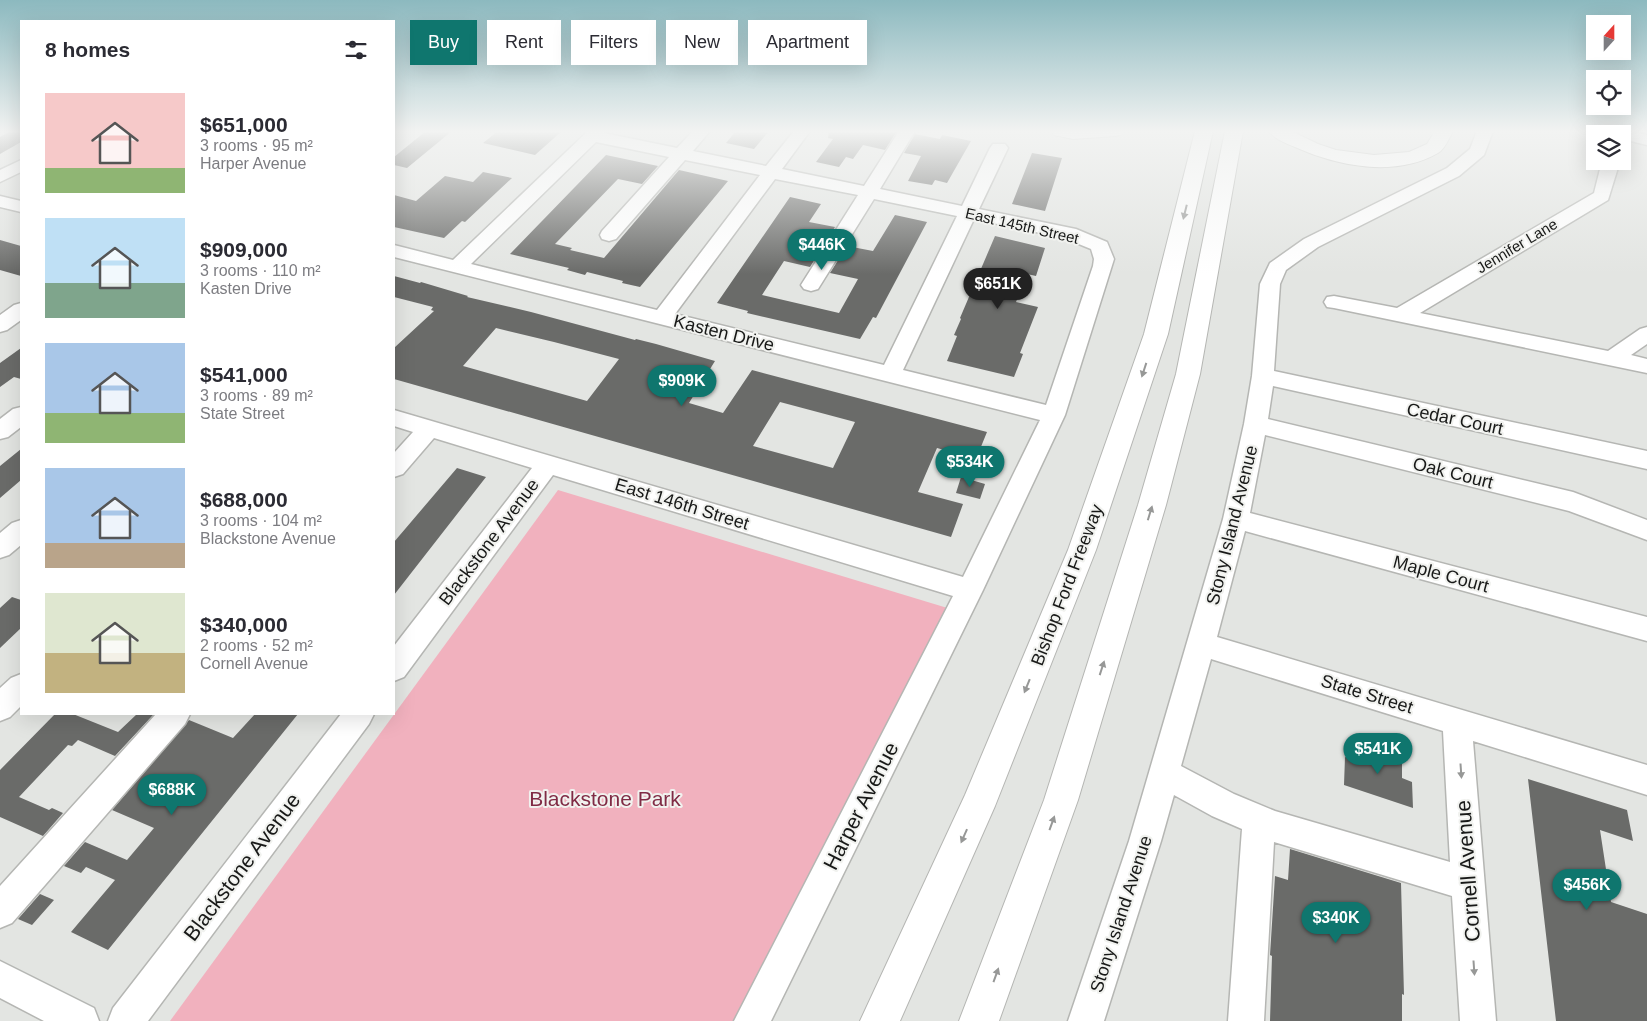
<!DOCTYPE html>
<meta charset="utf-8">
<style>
body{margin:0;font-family:Arial,sans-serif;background:#f7f7f7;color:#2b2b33;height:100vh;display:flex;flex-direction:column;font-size:19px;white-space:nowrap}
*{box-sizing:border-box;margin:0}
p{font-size:16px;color:#7c7c81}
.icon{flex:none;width:28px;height:28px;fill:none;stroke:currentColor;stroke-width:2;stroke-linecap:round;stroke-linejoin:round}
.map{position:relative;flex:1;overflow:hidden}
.sheet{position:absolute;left:20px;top:20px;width:375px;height:695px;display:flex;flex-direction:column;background:#fff;border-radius:0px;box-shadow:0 5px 20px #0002}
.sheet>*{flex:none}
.top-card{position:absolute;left:410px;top:20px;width:475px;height:45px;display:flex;gap:10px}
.needle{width:32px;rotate:21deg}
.buttons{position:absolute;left:1586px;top:15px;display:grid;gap:10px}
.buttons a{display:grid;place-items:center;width:45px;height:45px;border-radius:0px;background:#fff;box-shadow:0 5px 20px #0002;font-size:25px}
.price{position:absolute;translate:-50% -42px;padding:0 11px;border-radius:18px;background:#0f766e;color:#fff;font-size:16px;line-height:32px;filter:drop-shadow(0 1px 2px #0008)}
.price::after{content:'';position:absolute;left:50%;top:30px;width:15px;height:11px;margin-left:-8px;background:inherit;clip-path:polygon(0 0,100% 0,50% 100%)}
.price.on{background:#222;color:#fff}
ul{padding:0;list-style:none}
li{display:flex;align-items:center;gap:15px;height:125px;padding:0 25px}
li span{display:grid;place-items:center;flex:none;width:140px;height:100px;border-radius:0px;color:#555}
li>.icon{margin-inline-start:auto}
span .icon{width:60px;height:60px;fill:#fffc;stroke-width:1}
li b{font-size:21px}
h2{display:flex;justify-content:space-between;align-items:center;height:60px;padding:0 25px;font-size:21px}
.chip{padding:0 18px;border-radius:0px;background:#fff;box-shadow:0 5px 20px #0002;font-size:18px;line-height:45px}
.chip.on{background:#0f766e;color:#fff}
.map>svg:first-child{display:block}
.green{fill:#f1b1be}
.building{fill:#6a6b69;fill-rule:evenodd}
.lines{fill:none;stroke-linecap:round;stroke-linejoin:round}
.minor-casing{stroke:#b5b6b3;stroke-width:3}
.highway-casing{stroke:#b5b6b3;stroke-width:2}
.minor{fill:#fff;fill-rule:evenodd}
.highway{fill:#fff;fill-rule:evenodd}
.oneway{fill:#979897}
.labels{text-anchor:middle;stroke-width:4;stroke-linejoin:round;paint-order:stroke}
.far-street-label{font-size:15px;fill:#181918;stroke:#f1f2ef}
.street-label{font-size:18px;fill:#181918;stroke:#f1f2ef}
.near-park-label{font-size:21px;fill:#802b45;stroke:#f1f2ef}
.near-street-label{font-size:21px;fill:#181918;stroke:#f1f2ef}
</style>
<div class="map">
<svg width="1647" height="1021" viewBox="0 0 1647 1021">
<rect width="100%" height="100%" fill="#e3e5e2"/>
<path class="green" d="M558,490l396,120 -215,411h-569z"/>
<path class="building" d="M11,131h10v11l-21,12v-17z
M426,131h26l-45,37 -13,-3v-8z
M498,131h64l-27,24 -52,-12z
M736,131h33l-15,18 -28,-6z
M829,131h68l-12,19 -22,-5 -10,14 -7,-2 -7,10 -23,-5 17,-23 -5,-1z
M915,134l25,5 2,-4 29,6 -24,42 -12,-3 -3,5 -24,-4 13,-25 -17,-3z
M1032,153l30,5 -17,53 -33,-7z
M606,155l52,11 -16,18 -24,-5 -63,65 17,4 -2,2 34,8 75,-88 49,11 -88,106 -18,-4 1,-2 -36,-9 -2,3 -18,-5 2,-2 -59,-14z
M483,172l29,6 -47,44 -3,-1 -18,17 -50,-11v-32l22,6 29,-25 28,6z
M790,197l31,7 -12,18 26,5 -25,40 -26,-6 -22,34 77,18 19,-34 -28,-6 17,-27 26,5 22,-36 32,7 -51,96 -3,-1 -13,22 -113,-26 1,-2 -31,-8z
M995,236l50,12 -9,28 -9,-2 -11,28 22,5 -18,46 3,1 -9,23 -67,-16 10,-25 -3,-1 7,-16 -1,-1z
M0,240l21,6v30l-21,-6z
M394,276l26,7 1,-1 47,14 -1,1 64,15 104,28 1,-1 20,5 59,17 -26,42 34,10 29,-43 235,62 -11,27 -39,-11 -19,44 45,12 -12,33 -557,-158v-31l40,-37 -3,-1 2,-3 -39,-10zM496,328l58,14 65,17 -32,42 -124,-35zM780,402l75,20 -22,46 -80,-22z
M21,348v31l-7,-2 -14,10v-24z
M21,449v31l-21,18v-32z
M457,468l29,9 -92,118v-53z
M961,477l24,7 -5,15 -24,-6z
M12,597l9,3v28l-21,20v-40z
M55,714h18l45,18 19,-18h17l-39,42 -37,-16 -6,6 -4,-1 -49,52 30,13 3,-2 11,5 -20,23 -43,-19v-47z
M255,714h43l-190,236 -37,-18 44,-52 -29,-13 -5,6 -17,-7 21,-24 42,18 27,-32 -42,-18 77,-90 44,18z
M1356,743l46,14v21l10,4 1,26 -69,-23 1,-28 10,3z
M1528,779l99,31 6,31 -33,-11 11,72 36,12v107h-91z
M1290,849l111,34 3,112 -2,-1v27h-132l2,-65 -2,-1 5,-79 13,4z
M40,894l14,6 -22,25 -14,-6z"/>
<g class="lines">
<defs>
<path id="minor" d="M588,131h17l-1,2 73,15 16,-17h17l-17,20 73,15 28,-35h16l-28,38 82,17 35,-55h16l-35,58 82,17 28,-58 3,-4h12l3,4 -29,61 97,20 31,13 7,17 -49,156 -82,175 -212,431h-37l219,-425 -400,-121 -149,202 -10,4v-35l138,-178 -98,-30 -31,36 -9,3v-24l19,-21 -19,-6v-16l569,167 77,-157 -646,-163v-12l59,15zM596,142l73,15 -67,74 -2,4 2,4 7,2 7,-2 69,-79 75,15 -103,135 -186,-46zM775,179l83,16 -57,90 3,4 7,2 7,-2 56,-90 83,17 -73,149 -209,-51zM974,219l90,19 27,11 3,10 -1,7 -47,139 -143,-35z
M1477,131h16l-9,24 -25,21 -141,71 -32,23 -6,14 -6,87 373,80v18l-374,-83 -5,33 305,73 74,28v20l-78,-29 -304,-76 -15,78 397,104v24l-402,-110 -28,106 430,128v30l-174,-54 23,280h-36l-8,-125 -178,-54 -10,179h-36l14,-192 -30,-13 -38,-21 -13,46 -57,180h-36l61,-180 94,-322 21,-95 8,-48 8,-92 10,-21 34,-24 143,-71 23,-19zM1211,659l232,72 7,131 -175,-51 -41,-17 -53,-28z
M1616,131h13l18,4v10l-25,-6v-5h-8z
M21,160v12l-21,10v-12z
M1602,161h18l-12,39 -188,113 188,38 32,-22 7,-2v17l-16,11 16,4v14l-313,-65 -7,-1 -3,-5 3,-5 7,-1 63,12 197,-115z
M0,196l21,5v11l-21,-5z
M21,303v17l-14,10 -7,2v-17l14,-10z
M21,407v20l-13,10 -8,2v-20l13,-10z
M21,520v25l-12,10 -9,3v-25l12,-10z
M21,674v32l-11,11 -10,4v-33l11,-10z
M156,714h34l-5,10 -173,199 -12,5v-42z
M341,714h33l-5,10 -221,297h-40l5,-13z
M0,961l94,47 5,13h-55l-44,-23z"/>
<path id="highway" d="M1051,131h73l-3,4 -6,1 -42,3 -19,-4z
M1195,131h18l-45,203 -72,216 -101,256 -95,215h-40l105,-226 103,-245 76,-216z
M1225,131h18l-43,243 -34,131 -88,295 -79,221h-40l85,-221 94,-295 38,-131z
M1269,131h22l27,13 18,6 38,5 35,-3 18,-8 8,-13h18c-4,7 -8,18 -15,22 -43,25 -101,13 -143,-6 -9,-4 -21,-8 -26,-16z"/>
</defs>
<use href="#minor" class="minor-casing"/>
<use href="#highway" class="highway-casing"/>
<use href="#minor" class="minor"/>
<use href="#highway" class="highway"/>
</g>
<defs><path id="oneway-solid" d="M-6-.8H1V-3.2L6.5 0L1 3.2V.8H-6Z" transform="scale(1.25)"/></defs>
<g class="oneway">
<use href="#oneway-solid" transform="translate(1185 212) rotate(104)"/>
<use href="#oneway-solid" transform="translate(1144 370) rotate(108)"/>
<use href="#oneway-solid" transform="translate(1150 513) rotate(-73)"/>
<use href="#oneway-solid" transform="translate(1102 668) rotate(-72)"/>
<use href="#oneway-solid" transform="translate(1027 686) rotate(112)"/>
<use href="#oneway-solid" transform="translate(1461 771) rotate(86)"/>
<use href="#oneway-solid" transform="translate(1052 823) rotate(-70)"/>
<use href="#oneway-solid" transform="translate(964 836) rotate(114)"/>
<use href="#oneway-solid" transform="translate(1474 968) rotate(86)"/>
<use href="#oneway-solid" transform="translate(996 975) rotate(-70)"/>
</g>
<linearGradient id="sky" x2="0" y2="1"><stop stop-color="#8cb9bf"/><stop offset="0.48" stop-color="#f2f3f2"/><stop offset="1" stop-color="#f2f3f2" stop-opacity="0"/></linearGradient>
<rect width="1647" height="274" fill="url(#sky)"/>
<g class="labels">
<g class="far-street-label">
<text transform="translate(1022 226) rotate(13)" y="5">East 145th Street</text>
<text transform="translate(1517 246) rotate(-31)" y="5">Jennifer Lane</text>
</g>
<g class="street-label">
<text transform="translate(724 333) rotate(14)" y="6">Kasten Drive</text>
<text transform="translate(1455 419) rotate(12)" y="6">Cedar Court</text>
<text transform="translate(1453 473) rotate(14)" y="6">Oak Court</text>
<text transform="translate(682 504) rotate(17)" y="6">East 146th Street</text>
<text transform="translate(1232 525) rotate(-76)" y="6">Stony Island Avenue</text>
<text transform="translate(489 542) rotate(-53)" y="6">Blackstone Avenue</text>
<text transform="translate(1441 574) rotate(15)" y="6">Maple Court</text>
<text transform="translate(1067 585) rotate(-69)" y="6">Bishop Ford Freeway</text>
<text transform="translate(1367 694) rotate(17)" y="6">State Street</text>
<text transform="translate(1121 914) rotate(-72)" y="6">Stony Island Avenue</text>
</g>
<g class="near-park-label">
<text x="605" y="806">Blackstone Park</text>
</g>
<g class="near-street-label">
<text transform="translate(861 806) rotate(-63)" y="7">Harper Avenue</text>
<text transform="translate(242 867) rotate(-53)" y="7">Blackstone Avenue</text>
<text transform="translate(1468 871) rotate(-94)" y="7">Cornell Avenue</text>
</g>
</g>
</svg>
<div class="buttons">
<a><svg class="needle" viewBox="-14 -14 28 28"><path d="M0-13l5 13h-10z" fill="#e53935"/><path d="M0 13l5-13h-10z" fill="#7c7c81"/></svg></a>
<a><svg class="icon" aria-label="locate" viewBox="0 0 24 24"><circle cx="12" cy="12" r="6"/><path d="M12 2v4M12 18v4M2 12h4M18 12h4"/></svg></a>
<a><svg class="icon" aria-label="layers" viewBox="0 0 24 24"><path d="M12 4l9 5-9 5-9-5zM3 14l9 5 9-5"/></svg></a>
</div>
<b class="price" style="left:822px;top:271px">$446K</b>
<b class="price on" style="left:998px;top:310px">$651K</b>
<b class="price" style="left:682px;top:407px">$909K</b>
<b class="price" style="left:970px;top:488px">$534K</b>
<b class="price" style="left:1378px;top:775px">$541K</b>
<b class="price" style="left:172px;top:816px">$688K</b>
<b class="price" style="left:1587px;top:911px">$456K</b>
<b class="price" style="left:1336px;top:944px">$340K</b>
<div class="top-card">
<a class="chip on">Buy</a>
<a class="chip">Rent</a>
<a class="chip">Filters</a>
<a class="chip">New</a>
<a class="chip">Apartment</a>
</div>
<section class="sheet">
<h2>8 homes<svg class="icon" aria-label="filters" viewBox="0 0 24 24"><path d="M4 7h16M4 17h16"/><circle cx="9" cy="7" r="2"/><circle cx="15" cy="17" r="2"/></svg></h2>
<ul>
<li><span style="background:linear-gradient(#f6c9c9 75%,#8fb573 0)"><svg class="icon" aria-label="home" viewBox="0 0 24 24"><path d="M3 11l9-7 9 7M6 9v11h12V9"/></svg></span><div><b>$651,000</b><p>3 rooms · 95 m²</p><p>Harper Avenue</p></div></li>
<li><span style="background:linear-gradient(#bfe0f5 65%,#7fa58c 0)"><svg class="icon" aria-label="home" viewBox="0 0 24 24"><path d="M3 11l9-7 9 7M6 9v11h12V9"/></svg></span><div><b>$909,000</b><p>3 rooms · 110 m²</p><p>Kasten Drive</p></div></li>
<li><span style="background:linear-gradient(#a9c7e8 70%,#8fb573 0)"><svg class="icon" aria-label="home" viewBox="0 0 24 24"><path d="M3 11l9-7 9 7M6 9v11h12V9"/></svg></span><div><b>$541,000</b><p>3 rooms · 89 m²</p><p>State Street</p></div></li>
<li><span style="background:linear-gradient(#a9c7e8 75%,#b9a48a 0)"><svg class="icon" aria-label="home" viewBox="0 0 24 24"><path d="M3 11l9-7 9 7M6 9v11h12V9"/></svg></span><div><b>$688,000</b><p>3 rooms · 104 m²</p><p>Blackstone Avenue</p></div></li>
<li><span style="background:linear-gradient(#dfe7d0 60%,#c2b280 0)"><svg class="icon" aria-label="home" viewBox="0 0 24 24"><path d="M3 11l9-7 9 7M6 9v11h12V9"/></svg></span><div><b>$340,000</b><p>2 rooms · 52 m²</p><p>Cornell Avenue</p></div></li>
</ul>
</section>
</div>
